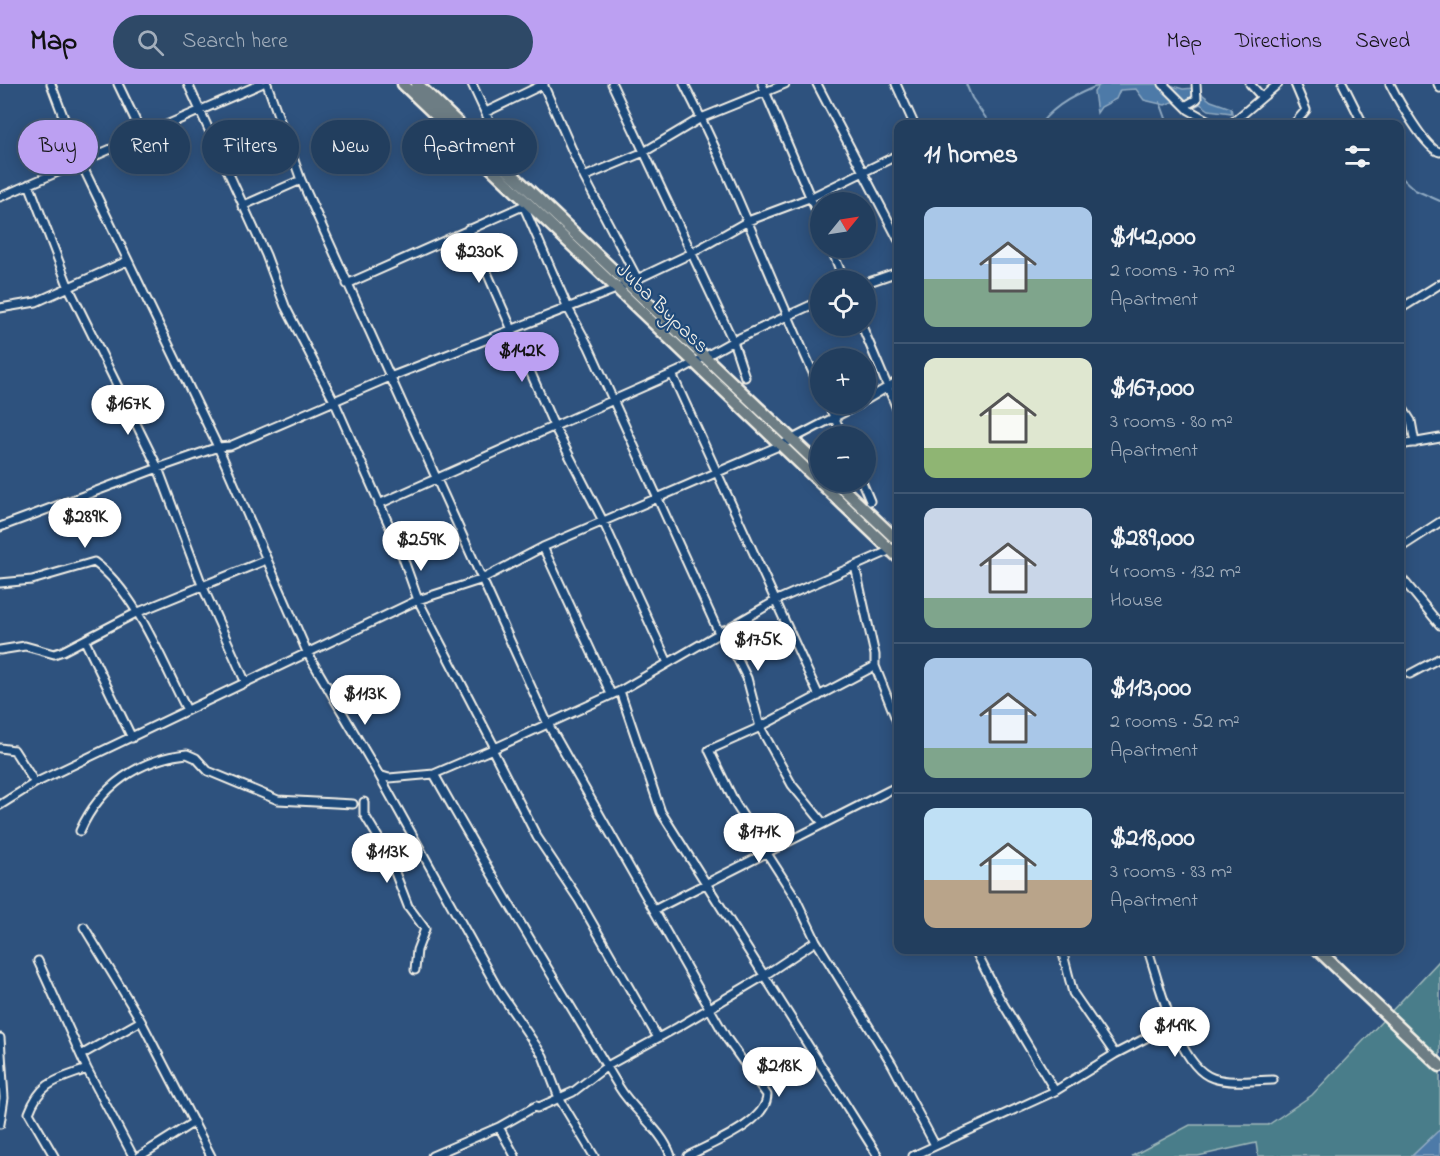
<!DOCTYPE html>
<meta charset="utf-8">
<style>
body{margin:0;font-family:"Indie Flower",sans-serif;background:#2e4967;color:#f1f3f6;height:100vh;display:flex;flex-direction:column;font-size:22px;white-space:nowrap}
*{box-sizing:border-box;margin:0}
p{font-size:20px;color:#a2aebc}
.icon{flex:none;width:33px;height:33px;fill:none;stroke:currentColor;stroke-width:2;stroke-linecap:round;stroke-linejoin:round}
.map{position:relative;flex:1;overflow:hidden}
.side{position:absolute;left:894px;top:36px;width:510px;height:834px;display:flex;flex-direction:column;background:#223e5e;border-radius:12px;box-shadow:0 3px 15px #0003,0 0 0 2px #3f5773}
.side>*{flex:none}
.hud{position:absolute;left:18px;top:36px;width:570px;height:54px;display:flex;gap:12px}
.needle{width:39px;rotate:60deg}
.buttons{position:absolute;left:810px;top:108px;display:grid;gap:12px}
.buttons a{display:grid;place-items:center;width:66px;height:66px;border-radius:50%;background:#223e5e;box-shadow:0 3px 15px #0003,0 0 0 2px #3f5773;font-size:30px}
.price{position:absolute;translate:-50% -51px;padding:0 14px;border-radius:21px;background:#fff;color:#222;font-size:20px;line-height:39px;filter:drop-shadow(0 2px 3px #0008)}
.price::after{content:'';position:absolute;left:50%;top:36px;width:18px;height:14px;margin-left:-9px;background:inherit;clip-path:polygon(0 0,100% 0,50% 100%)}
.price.active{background:#bca0f2;color:#111}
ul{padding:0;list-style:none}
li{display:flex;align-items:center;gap:18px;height:150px;padding:0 30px}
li+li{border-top:2px solid #3f5773}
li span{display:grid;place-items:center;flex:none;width:168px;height:120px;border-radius:12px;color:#555}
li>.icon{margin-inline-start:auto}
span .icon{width:72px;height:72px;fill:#fffc;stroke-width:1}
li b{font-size:26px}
h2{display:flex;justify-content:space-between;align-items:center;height:72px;padding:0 30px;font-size:26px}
.chip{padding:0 21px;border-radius:27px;background:#223e5e;box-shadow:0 3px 15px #0003,0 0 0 2px #3f5773;font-size:21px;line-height:54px}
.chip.active{background:#bca0f2;color:#111}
header{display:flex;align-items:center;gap:36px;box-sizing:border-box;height:84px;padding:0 30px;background:#bca0f2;color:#111}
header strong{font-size:28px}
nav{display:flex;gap:33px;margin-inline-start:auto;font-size:21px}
.search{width:420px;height:54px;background:#2e4967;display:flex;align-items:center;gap:15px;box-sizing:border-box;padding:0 21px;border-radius:33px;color:#a2aebc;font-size:22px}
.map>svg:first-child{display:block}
.green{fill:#497d8a;stroke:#9eb7b9;stroke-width:1.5}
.water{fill:#4d7aa8;stroke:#90aac2;stroke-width:1.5}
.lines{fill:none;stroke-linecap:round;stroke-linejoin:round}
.stream{stroke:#90aac2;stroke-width:2}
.minor-casing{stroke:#f4f1e8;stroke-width:11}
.primary-casing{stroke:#f4f1e8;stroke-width:15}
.minor{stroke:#1f4a7a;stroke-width:7}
.primary{stroke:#6d7d84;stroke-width:10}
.labels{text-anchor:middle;stroke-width:4.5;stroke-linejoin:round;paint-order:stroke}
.street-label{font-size:21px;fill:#f4f1e8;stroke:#1f4a7a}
</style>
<header>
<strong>Map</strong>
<div class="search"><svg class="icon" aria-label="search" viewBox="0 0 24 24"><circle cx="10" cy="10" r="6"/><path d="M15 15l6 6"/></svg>Search here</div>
<nav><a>Map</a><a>Directions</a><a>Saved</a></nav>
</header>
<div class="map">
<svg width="1440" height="1072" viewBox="0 0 1440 1072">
<rect width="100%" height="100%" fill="#2e527e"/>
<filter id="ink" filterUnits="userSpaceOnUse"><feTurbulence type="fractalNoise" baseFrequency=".0167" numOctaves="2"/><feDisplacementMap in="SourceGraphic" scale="12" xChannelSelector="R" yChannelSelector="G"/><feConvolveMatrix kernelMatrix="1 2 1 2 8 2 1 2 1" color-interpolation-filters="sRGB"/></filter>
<g filter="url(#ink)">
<path class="green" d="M1440,876v170l-28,26h-154l-2,-13 -58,13h-66l58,-31h78l44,-30z"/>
<path class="water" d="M1100,0h66l17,5 11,-1 17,13 20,7 1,5 -23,-3 -9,-6 -11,6 -15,-9 -9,4 -21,-5 -8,-11 -16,1 -4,9 -15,8 -4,6 -3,-21z
M1440,1046v26h-28l25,-24z"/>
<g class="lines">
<path class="stream" d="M966,0l6,14 18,26
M1160,18l8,22
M1040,40c17,-21 37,-30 62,-40
M1400,92l15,14 25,11"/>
<defs>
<path id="minor" d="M51,0l29,77 138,286 90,207 71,121 10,3 45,-4 61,-26 125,-57 157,-91 121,-53
M118,0l25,52
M188,0l78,171 19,51 50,97 66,149 17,48 77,148
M267,0l34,96 246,542 180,317 40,56c0,28 -57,49 -79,61
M472,0l28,60
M543,0l41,93 54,103
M612,0l121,257 12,36
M684,0c51,99 89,203 136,304
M762,0l58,136
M817,0l81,155
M896,0l18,40
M1163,0l26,26 25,14
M1250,0l11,12
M1343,0l20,40
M1390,0c7,14 36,66 50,68
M1438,0l2,4
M1185,22l12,-7 -1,-15
M486,28l58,-28
M1231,40l47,-40
M1294,40l12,-14 -11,-26
M584,93l60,-25 57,-34 84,-34
M29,100l40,104 89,180 44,117 43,96
M0,113l261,-113
M242,122l59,-26
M524,123l44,101 21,39 130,286
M468,145l86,197 49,95 65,142
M831,164l13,32
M866,199l32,-11
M347,200l178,-79
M0,224l36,-6 91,-41
M1400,225l40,-25
M862,242l36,85
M672,290l147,322
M866,316l32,-19
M828,320l15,32
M1400,320l11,17 4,22
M1400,361l40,-7
M862,398l8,19
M379,420l300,-133 54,-30 87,-40
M0,443l158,-59 60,-21 12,-1 160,-69 226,-88 74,-35 58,-33 64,-24 86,-42
M543,463l68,147
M1400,464l40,-26
M855,482l20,89v11l23,58
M1400,492l40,49
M0,499l32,-3 62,-18c43,31 69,102 93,148
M723,546l24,48 13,49 32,58 31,38
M85,557l47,97
M0,566l25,-4 29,8 9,-3 73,-38 130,-53
M875,582l-119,63 -47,21 27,55 59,92 21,44 76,123 43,81
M1410,590l30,-16
M620,607l41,121 217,344
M0,664l14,2 21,33
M492,665l45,88 42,63 79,138
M434,690c59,106 123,209 185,313 15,25 42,41 52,69
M379,691l120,216 44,65 16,42 35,58
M364,718v12l23,38 21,54 17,23 -8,21 -2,20
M0,721l35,-22 383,-183 62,-20 63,-33 238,-102 79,-41
M80,747c20,-45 59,-72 107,-77l9,4 12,13 70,29 75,4
M656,825l242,-123
M84,843l57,94 70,135
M975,866l24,47 56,94
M1062,866l11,43 42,61
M1148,866c11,32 30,117 65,128 19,6 41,2 60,2
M38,877l49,108 46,87
M0,954l4,60 -4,26
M81,971l60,-34
M499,1043l16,29
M54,1072l-25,-43c12,-32 28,-33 58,-44
M140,1072l54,-34
M432,1072l67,-29 37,-21 1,2 36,-16 34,-26 71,-39 84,-50 54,-36
M913,1072l142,-65 60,-37 58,-30"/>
<path id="primary" d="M403,0l495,473
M417,0l403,382
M836,398l62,59
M1318,866l122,116"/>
</defs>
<use href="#minor" class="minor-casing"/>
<use href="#primary" class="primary-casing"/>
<use href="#minor" class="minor"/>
<use href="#primary" class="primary"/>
</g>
</g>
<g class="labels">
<g class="street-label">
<text transform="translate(663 223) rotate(44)" y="7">Juba Bypass</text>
</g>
</g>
</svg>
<div class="buttons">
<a><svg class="needle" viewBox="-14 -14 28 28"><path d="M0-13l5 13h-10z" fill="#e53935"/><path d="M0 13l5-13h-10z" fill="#a2aebc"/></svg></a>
<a><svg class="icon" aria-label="locate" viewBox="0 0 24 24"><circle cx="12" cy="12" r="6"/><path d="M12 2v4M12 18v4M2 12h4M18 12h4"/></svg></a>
<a>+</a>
<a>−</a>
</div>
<b class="price" style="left:479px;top:200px">$230K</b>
<b class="price active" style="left:522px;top:299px">$142K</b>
<b class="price" style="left:128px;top:352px">$167K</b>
<b class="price" style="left:85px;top:465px">$289K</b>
<b class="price" style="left:421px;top:488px">$259K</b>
<b class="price" style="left:758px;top:588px">$175K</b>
<b class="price" style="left:365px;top:642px">$113K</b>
<b class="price" style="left:759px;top:780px">$171K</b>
<b class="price" style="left:387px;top:800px">$113K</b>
<b class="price" style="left:1175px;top:974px">$149K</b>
<b class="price" style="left:779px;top:1014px">$218K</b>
<div class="hud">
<a class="chip active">Buy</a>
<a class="chip">Rent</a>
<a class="chip">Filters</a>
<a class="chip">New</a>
<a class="chip">Apartment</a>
</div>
<section class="side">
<h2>11 homes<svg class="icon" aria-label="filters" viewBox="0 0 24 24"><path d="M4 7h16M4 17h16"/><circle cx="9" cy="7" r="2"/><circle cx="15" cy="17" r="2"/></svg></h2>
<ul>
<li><span style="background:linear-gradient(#a9c7e8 60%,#7fa58c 0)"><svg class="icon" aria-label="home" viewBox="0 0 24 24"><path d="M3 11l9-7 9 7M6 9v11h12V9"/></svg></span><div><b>$142,000</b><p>2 rooms · 70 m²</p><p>Apartment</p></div></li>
<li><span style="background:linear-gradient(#dfe7d0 75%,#8fb573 0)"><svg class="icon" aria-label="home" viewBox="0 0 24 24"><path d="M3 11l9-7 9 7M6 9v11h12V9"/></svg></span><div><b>$167,000</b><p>3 rooms · 80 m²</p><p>Apartment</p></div></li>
<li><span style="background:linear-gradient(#c9d6e8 75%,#7fa58c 0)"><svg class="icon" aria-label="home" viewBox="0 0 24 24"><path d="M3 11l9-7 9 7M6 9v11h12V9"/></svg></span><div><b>$289,000</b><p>4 rooms · 132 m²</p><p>House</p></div></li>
<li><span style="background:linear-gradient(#a9c7e8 75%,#7fa58c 0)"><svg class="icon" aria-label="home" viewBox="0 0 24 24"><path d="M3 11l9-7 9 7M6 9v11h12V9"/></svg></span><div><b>$113,000</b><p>2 rooms · 52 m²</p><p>Apartment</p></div></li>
<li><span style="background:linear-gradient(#bfe0f5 60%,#b9a48a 0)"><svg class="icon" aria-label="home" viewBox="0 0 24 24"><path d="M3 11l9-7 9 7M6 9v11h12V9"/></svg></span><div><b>$218,000</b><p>3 rooms · 83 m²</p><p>Apartment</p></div></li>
</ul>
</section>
</div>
